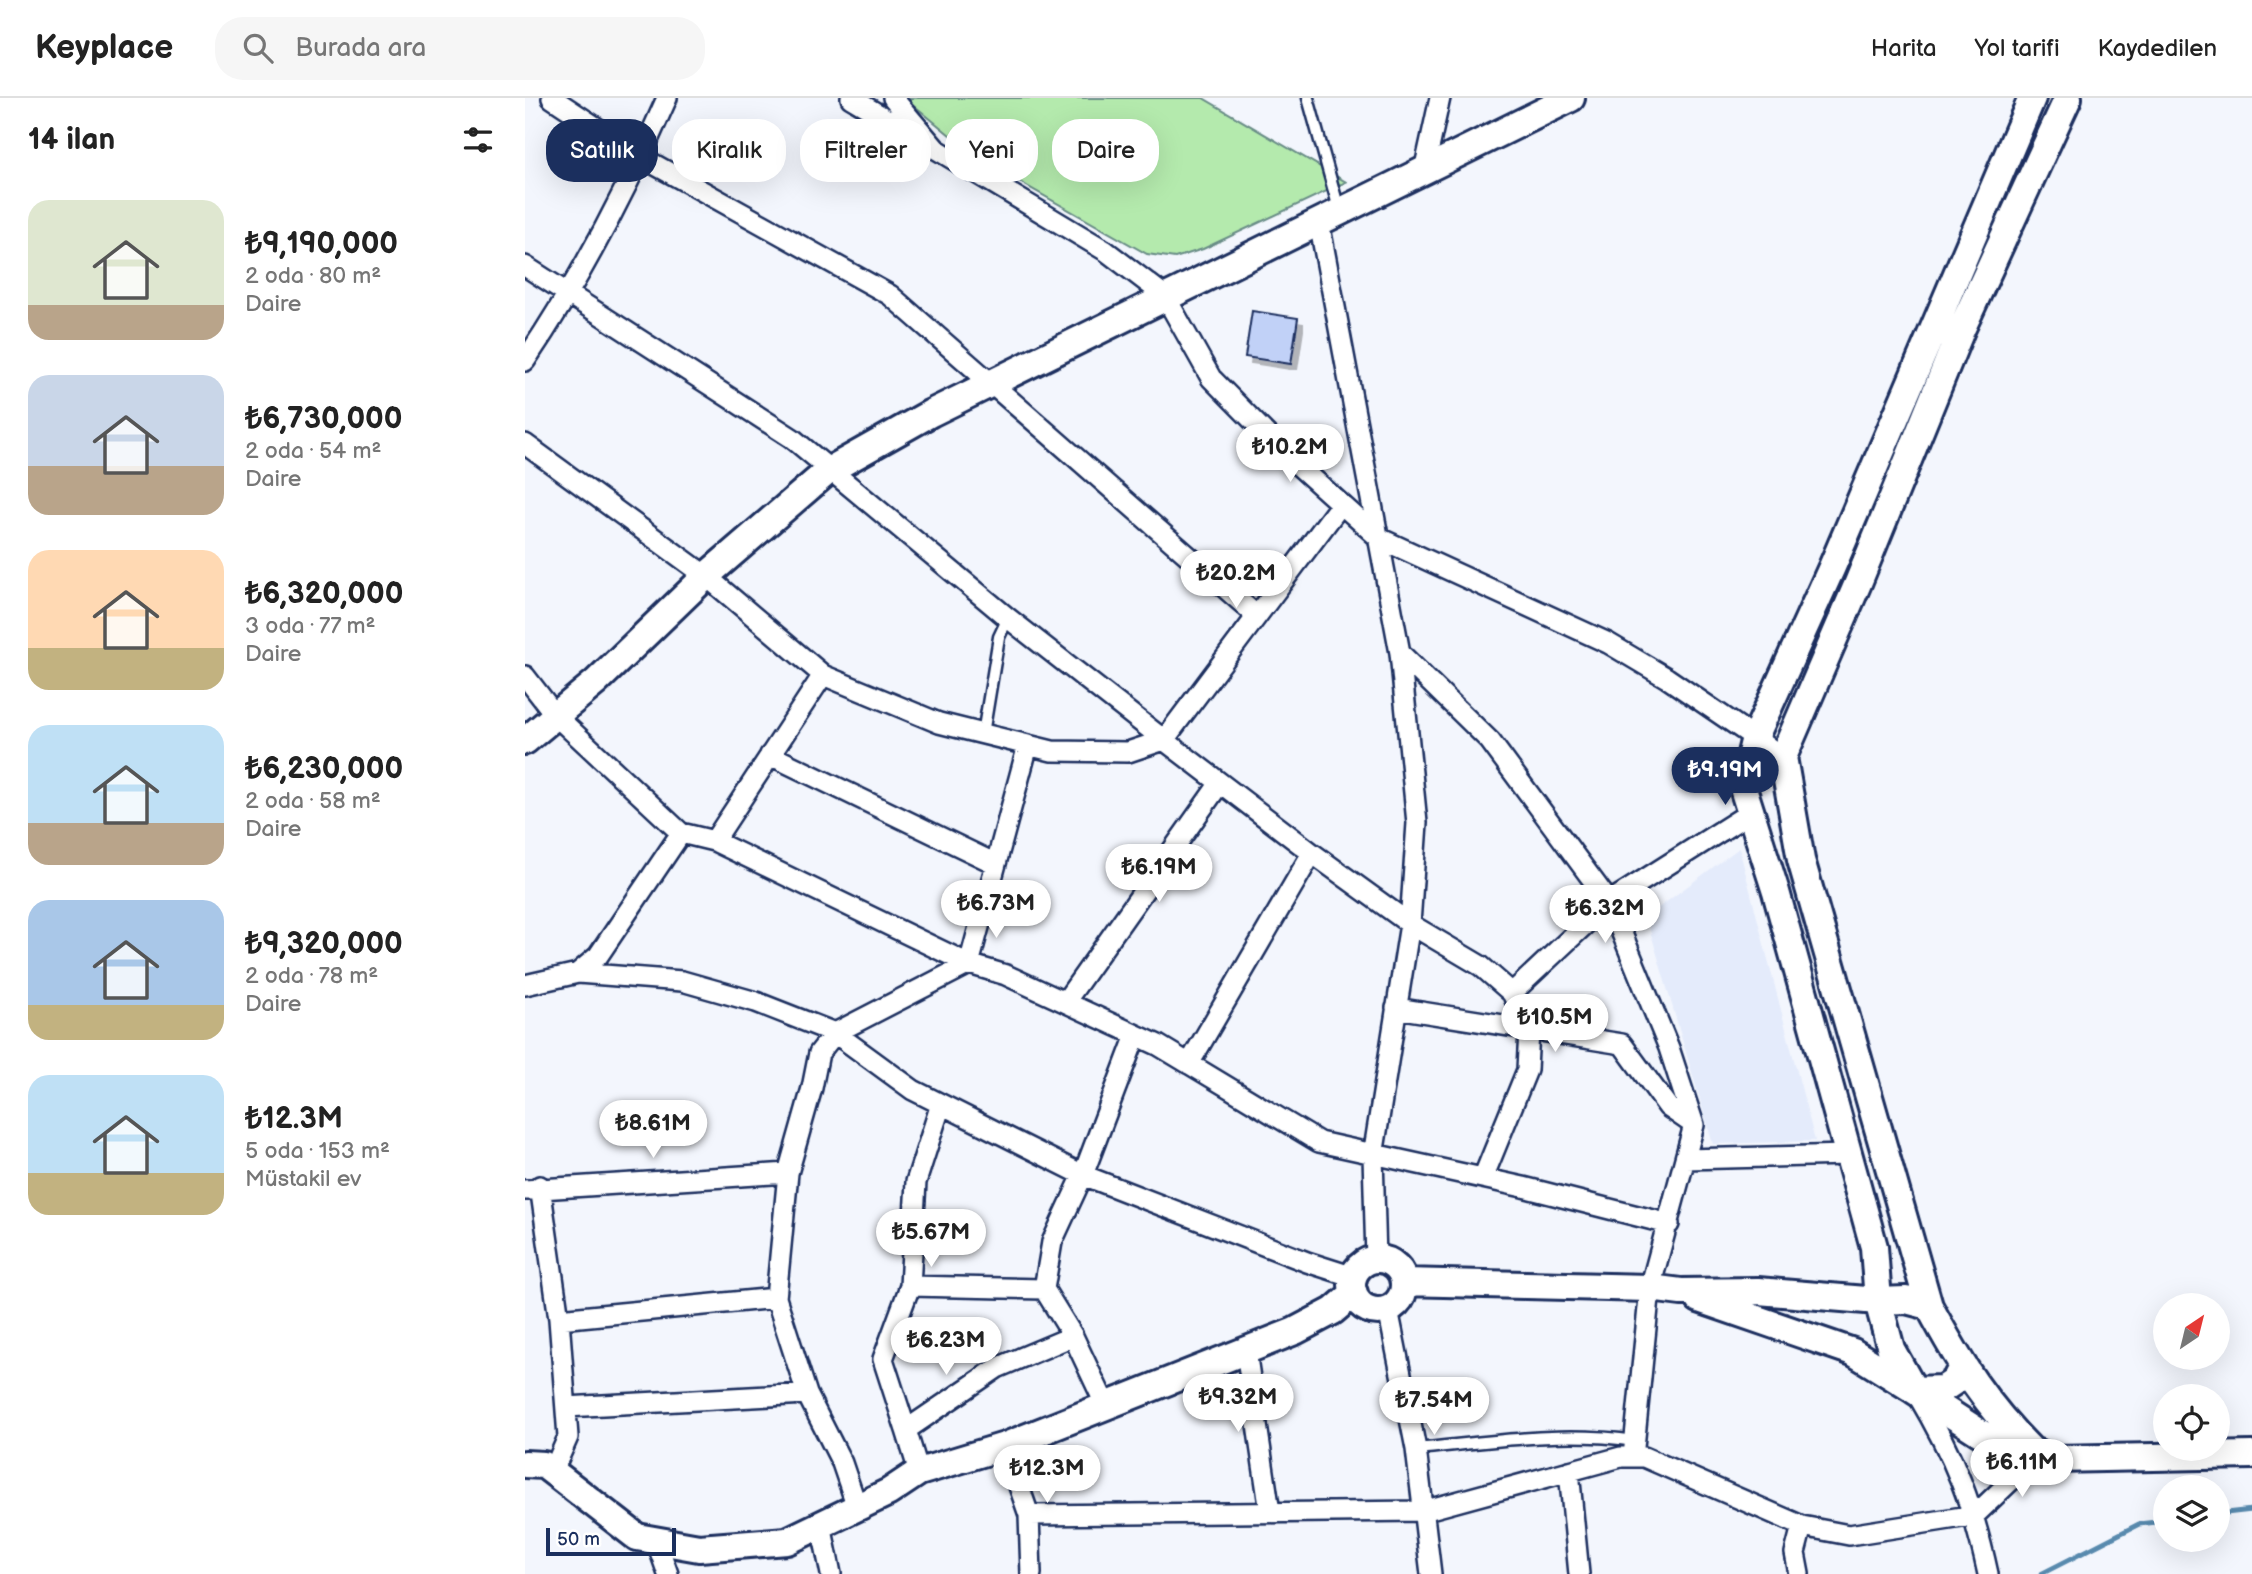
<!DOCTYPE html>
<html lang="tr">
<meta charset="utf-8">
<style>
body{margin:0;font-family:"Balsamiq Sans",sans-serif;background:#f6f6f6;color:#222;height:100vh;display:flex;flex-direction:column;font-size:26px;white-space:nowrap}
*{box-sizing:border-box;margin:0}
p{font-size:23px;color:#767676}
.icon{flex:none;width:38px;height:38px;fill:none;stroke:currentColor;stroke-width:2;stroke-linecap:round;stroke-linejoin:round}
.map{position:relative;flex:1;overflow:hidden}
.sheet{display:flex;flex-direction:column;background:#fff;width:525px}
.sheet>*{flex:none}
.top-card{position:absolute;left:21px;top:21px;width:665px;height:63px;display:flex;gap:14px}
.needle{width:46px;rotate:35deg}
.tools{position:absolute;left:1628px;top:1195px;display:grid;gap:14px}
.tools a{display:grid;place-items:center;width:77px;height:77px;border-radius:50%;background:#fff;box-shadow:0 7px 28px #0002;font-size:35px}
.scale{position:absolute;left:21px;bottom:18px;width:130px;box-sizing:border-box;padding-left:7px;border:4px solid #1b2f5e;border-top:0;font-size:19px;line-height:24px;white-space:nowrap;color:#1b2f5e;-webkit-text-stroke:5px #fff;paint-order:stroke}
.price{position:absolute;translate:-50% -60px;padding:0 16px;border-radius:24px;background:#fff;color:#222;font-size:23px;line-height:46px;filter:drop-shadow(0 2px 4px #0008)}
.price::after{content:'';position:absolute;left:50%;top:42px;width:21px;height:16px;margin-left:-10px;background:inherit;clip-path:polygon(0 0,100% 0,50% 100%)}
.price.selected{background:#1b2f5e;color:#fff}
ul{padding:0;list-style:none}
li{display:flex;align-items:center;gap:21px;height:175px;padding:0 28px}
li span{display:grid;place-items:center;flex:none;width:196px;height:140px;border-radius:21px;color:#555}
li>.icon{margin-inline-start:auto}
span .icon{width:84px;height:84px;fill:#fffc;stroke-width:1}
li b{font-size:30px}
h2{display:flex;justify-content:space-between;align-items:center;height:84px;padding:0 28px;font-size:30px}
.pill{padding:0 24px;border-radius:28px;background:#fff;box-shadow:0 7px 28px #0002;font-size:24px;line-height:63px}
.pill.selected{background:#1b2f5e;color:#fff}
header{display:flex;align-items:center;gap:42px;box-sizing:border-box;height:98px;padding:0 35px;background:#fff;border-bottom:2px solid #e0e0e0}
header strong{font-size:33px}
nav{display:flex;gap:38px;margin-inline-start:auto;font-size:24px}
.search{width:490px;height:63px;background:#f6f6f6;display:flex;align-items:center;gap:18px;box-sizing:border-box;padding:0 24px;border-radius:28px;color:#767676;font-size:26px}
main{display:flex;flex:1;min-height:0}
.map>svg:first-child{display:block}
.built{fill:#e4ebfb}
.green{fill:#b4eaad;stroke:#688c86;stroke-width:2}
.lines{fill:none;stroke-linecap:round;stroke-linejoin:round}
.stream{stroke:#598aae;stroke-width:5}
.building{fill:#c1d1f7;stroke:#1b2f5e;stroke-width:2;filter:url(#shadow)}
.lane-casing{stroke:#1b2f5e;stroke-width:15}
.street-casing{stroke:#1b2f5e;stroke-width:24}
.secondary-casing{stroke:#1b2f5e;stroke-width:32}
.lane{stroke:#fff;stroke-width:10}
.street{stroke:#fff;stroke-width:19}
.secondary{stroke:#fff;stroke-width:26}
</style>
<header>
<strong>Keyplace</strong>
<div class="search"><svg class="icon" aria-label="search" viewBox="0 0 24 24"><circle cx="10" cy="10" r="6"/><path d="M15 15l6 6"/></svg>Burada ara</div>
<nav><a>Harita</a><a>Yol tarifi</a><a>Kaydedilen</a></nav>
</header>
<main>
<section class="sheet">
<h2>14 ilan<svg class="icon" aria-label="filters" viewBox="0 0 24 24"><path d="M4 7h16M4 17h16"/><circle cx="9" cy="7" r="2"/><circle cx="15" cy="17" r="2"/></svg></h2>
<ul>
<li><span style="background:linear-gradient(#dfe7d0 75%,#b9a48a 0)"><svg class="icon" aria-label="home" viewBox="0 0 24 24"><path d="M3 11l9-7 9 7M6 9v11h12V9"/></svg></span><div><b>₺9,190,000</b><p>2 oda · 80 m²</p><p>Daire</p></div></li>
<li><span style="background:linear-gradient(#c9d6e8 65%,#b9a48a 0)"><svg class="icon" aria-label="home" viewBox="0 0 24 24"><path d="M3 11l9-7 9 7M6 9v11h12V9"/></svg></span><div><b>₺6,730,000</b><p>2 oda · 54 m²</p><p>Daire</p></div></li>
<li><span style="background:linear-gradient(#ffd9b3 70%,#c2b280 0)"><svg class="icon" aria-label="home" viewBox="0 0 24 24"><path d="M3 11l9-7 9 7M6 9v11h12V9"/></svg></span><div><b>₺6,320,000</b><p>3 oda · 77 m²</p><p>Daire</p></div></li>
<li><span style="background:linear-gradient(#bfe0f5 70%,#b9a48a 0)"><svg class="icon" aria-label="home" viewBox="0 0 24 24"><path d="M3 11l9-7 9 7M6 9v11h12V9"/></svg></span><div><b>₺6,230,000</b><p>2 oda · 58 m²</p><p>Daire</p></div></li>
<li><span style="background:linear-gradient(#a9c7e8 75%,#c2b280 0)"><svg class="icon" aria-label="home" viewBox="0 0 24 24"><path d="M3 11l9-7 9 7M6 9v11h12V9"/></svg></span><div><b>₺9,320,000</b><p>2 oda · 78 m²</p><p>Daire</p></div></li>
<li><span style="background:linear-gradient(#bfe0f5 70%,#c2b280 0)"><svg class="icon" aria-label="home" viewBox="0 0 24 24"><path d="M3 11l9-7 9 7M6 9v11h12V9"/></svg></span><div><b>₺12.3M</b><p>5 oda · 153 m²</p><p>Müstakil ev</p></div></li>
</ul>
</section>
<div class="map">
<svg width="1727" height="1476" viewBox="0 0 1727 1476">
<defs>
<filter id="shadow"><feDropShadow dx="6" dy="6" stdDeviation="0" flood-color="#0004"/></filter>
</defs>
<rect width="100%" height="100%" fill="#f3f6fd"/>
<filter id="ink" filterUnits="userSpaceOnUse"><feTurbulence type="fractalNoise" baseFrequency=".0143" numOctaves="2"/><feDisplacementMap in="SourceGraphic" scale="14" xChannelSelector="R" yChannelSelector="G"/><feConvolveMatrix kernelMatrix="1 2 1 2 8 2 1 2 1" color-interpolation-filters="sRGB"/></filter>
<g filter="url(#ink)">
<path class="built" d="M1214,750l76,293 -102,3 -67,-227z"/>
<path class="green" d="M380,0h298l143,84 -143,67 -28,9 -28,-4 -168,-95z"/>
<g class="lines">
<path class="stream" d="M1692,1416l35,-4
M1516,1476l98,-50 26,-3"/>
</g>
<path class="building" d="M727,213l46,7 -7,46 -46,-7z"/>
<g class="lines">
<defs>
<path id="lane" d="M783,0l31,111
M458,636l16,-97 9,-19
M891,1351c73,-7 146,-19 219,-8"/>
<path id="street" d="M27,0l89,59 249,138 367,321
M326,0l71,42
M368,0l43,51 170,102 59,45 46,82 79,80 89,80 229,105 59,35 116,79
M899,73l16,-73
M794,124l81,431 17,170 -7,101 -37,232 3,103
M0,168l267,172 216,180 156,122 148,113 98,71 71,42 31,27 17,37 -2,40 -44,108
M0,263c56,-83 102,-171 142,-263
M0,346l181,132 117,99 116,48 113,28 76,1 36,-12 177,-236
M875,555l90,88 119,161 60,146 25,77 -44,163 -17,169
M0,578l31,40 125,117 33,8 255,123 37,11 152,70 161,97 204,45 146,37
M245,657l226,109
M189,743l109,-166
M53,875l20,-17 83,-123
M0,887l53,-12 104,8 74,21 79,31 78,57 170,85 224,87 47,15
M987,895l97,-91 142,-90
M540,904l155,-219
M871,910l226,36 46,63 26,18
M664,966l123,-211
M1160,1061l163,-4
M15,1088l19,133 9,118 -15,34
M0,1092l263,-17
M385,1188l134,3
M863,1211l28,140 15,125
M34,1221l217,-21
M721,1253l24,161
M1392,1296c37,62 56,110 71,180
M581,1308l-33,-70 -29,-47 8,-47 31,-67 53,-140
M41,1309l241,-13
M381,1332l-23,-71 27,-73 6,-104 25,-78
M480,1348l24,69 2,59
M1044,1373l10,103
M394,1374l-13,-42 91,-62 76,-32
M332,1409l-15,-44 -35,-69 -31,-96 12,-125 24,-85 7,-35 16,-20 134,-69 59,-219
M504,1417l394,-4 198,-54h23l158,69 47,9 126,-20 44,-42 36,-14
M296,1427l10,49
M131,1442l12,34
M1274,1476l-4,-21 7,-27"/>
<path id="secondary" d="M1507,0l-200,469 -77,170 -12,51 33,104 98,355 4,54 13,48 23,41 88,57 30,4 23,8 197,-4
M0,643l71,-59 110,-106 122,-105 103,-58 640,-315
M827 1187a26 26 0 1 1 52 0a26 26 0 1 1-52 0Z
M879,1184l246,6 31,4 77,-1 120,10 28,-1 23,6
M1174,1201l154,53 61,38 29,-1 12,-8 7,-14
M1507,1353c-47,-47 -72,-87 -103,-145l-128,-446 -18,-103 75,-174 103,-253 107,-232
M0,1366l19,1 93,72 62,11 88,-7 102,-49 30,-20 86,-26 290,-115 38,-20 21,-18"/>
</defs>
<use href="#lane" class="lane-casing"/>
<use href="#street" class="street-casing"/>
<use href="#secondary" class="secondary-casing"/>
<use href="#lane" class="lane"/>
<use href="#street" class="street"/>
<use href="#secondary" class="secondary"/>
</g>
</g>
</svg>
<div class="tools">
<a><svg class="needle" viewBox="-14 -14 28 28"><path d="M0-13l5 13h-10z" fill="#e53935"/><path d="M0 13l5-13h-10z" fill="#767676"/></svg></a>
<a><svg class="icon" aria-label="locate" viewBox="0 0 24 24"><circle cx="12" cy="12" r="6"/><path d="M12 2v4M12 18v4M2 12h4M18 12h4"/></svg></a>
<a><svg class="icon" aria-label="layers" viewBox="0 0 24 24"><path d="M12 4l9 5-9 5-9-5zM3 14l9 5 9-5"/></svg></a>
</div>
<div class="scale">50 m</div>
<b class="price" style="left:765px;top:386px">₺10.2M</b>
<b class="price" style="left:711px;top:512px">₺20.2M</b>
<b class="price selected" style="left:1200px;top:709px">₺9.19M</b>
<b class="price" style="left:634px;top:806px">₺6.19M</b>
<b class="price" style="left:471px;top:842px">₺6.73M</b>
<b class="price" style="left:1080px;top:847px">₺6.32M</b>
<b class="price" style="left:1030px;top:956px">₺10.5M</b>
<b class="price" style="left:128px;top:1062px">₺8.61M</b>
<b class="price" style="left:406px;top:1171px">₺5.67M</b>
<b class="price" style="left:421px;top:1279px">₺6.23M</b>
<b class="price" style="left:713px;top:1336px">₺9.32M</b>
<b class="price" style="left:909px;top:1339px">₺7.54M</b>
<b class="price" style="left:1497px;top:1401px">₺6.11M</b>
<b class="price" style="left:522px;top:1407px">₺12.3M</b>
<div class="top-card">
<a class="pill selected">Satılık</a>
<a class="pill">Kiralık</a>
<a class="pill">Filtreler</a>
<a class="pill">Yeni</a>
<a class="pill">Daire</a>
</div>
</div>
</main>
